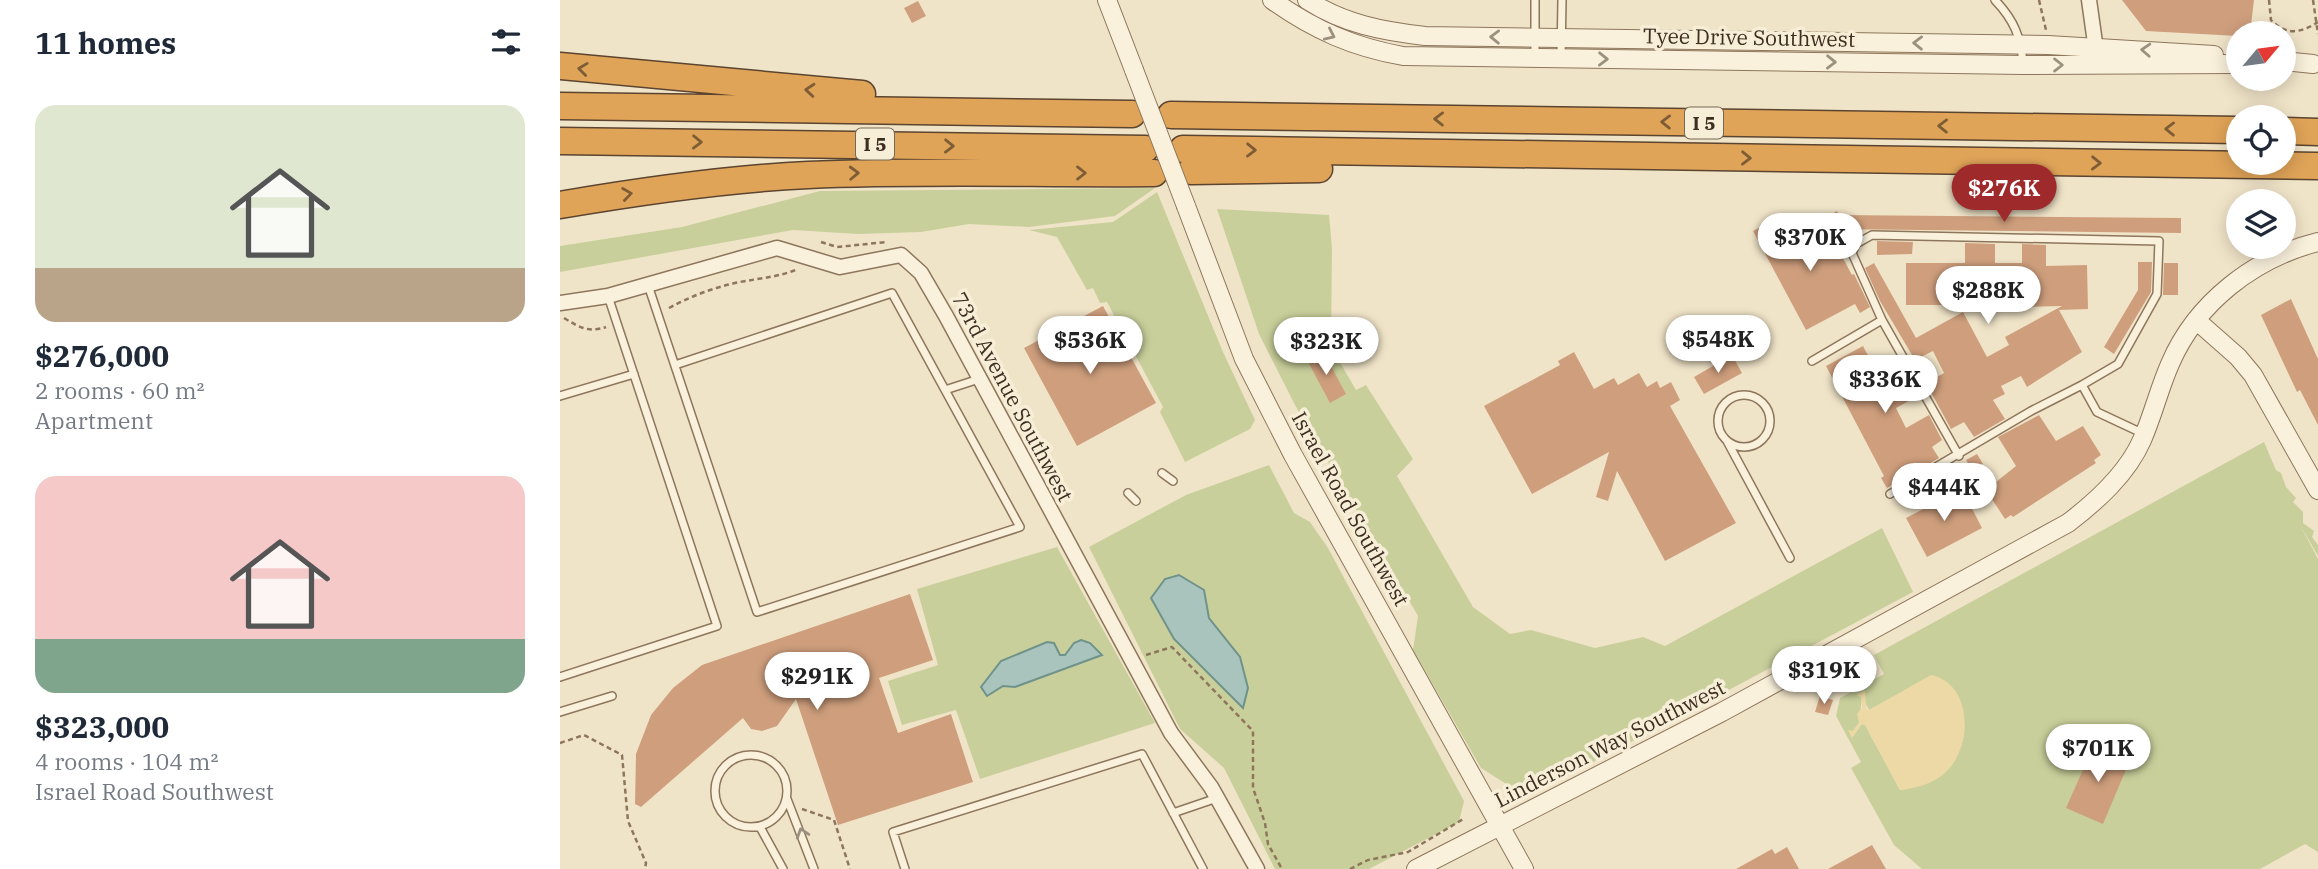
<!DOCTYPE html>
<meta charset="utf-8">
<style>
body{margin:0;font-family:"IBM Plex Serif",serif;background:#f6f6f7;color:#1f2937;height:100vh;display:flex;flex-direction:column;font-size:26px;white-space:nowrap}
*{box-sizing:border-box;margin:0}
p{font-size:23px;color:#747a83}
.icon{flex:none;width:38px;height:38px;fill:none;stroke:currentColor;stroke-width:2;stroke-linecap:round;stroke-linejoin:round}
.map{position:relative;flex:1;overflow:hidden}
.panel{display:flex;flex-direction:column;background:#fff;width:560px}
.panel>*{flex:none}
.needle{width:46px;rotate:61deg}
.tools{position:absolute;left:1666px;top:21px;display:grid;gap:14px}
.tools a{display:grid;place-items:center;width:70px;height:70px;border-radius:50%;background:#fff;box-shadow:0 4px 18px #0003;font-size:35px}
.price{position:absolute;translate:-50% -60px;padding:0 16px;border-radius:24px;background:#fff;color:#222;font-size:23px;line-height:46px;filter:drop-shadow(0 2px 4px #0008)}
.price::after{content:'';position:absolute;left:50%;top:42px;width:21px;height:16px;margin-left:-10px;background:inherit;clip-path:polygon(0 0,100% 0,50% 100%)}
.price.selected{background:#9e2a2b;color:#fff}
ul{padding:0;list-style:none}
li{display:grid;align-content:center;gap:14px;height:371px;padding:0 35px}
li span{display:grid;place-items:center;height:217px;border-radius:21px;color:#555}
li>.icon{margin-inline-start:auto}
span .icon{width:126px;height:126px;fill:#fffc;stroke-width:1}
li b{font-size:30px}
h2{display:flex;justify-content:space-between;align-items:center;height:84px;padding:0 35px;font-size:30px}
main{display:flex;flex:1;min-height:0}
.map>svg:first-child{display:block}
.green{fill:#c9cf9b;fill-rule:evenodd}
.sand{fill:#ecd9a5}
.water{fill:#a9c4bc;stroke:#6f938a;stroke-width:2}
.building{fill:#cf9f7d}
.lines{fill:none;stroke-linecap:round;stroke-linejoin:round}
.service-casing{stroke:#8d765c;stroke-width:10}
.minor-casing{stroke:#8d765c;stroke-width:17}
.tertiary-casing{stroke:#8d765c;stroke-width:20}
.motorway-casing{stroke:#5b4430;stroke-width:29}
.path{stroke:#8d765c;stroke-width:2.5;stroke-dasharray:5 3.5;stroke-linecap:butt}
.service{stroke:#faf1dc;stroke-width:7}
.minor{stroke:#faf1dc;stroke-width:14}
.tertiary{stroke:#faf1dc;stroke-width:18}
.motorway{stroke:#e0a458;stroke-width:26}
.tertiary-bridge-casing{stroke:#8d765c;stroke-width:20;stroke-linecap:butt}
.path-bridge{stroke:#8d765c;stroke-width:2.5;stroke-dasharray:5 3.5;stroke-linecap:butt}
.tertiary-bridge{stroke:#faf1dc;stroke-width:18}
.oneway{stroke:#9c907e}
.oneway2{stroke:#7e5d36}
.labels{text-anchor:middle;stroke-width:7;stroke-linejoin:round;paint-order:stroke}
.shield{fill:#f7eed8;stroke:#756857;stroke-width:2}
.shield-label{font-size:19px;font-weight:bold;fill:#3d2e20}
.street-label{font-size:21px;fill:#3d2e20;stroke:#f7eed8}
</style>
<main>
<section class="panel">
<h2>11 homes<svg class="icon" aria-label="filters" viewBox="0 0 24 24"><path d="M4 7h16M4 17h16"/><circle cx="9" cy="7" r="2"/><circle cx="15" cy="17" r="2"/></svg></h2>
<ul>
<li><span style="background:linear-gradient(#dfe7d0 75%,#b9a48a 0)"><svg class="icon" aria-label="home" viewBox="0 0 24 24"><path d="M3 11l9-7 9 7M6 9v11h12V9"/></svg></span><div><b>$276,000</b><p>2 rooms · 60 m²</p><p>Apartment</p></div></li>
<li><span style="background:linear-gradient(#f6c9c9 75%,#7fa58c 0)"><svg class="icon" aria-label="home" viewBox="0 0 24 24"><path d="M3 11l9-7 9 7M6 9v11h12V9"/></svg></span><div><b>$323,000</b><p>4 rooms · 104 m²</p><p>Israel Road Southwest</p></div></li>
</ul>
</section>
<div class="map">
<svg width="1758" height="869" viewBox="0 0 1758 869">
<rect width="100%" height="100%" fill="#f0e4c8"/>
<path class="green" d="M595,188l-40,28 -86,11 -60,-3 -48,8 -63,2 -65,-4 -233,42v-26l122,-19 138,-36z
M597,192l66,160 32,68 -5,9 -65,33 -25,-50 3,-5 -56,-105 -7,1 -7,-15 -6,2 -30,-53 -28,-7 84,-8z
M657,209l112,6 3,33 -1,99 25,43 10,-5 47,74 -16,17 76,131 37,27 21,-4 64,18 48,-11 22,9 217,-118 31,64 -386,205 -46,-29 -68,-118 5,-34 -123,-211 -36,-71z
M1704,442l12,28 5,3 5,14 10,11 -3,4 10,10v11l11,8 -2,6 6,8v11l-18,-31 18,34v293l-13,-8 -45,25h-338l-28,-24 -43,-77 10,-6 -25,-46 4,-18 44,-24 -10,-19zM1346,690h47c29,46 -1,95 -53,100l-35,-65 -3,-1 -10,13 -3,-6h4l6,-8 3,-26 7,13z
M709,465l25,48 16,9 18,26 136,253 -5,21 -90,47h-94l-51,-101 -44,-39 -91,-182 97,-52z
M497,547l98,176 -175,56 -24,-69 -54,15 -14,-44 50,-16 -21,-76z"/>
<path class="sand" d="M1371,675c43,9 41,73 15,97 -13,12 -29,16 -46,18l-35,-65 -3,-1 -10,14 -4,-8 5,1 6,-8 -2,-9 5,-6 -1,-11 -5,-2 9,-5 1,19 3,1z"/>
<path class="water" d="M619,575l25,15 5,28 31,39 8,31 -5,20 -69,-69 -23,-41 14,-19z
M521,640l9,3 12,12 -87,32 -12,-1 -16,10 -6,-9 20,-26 46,-19 7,1 6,12h5l9,-12z"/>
<path class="building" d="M1562,0h132l-4,33h-12v3l-92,-5z
M358,1l8,15 -14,7 -8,-15z
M1277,211l2,4 342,3v15l-355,-4 -5,-9z
M1226,213l24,37 22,-12 20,37 2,-1 16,33 -10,6 -5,-9 -49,26 -53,-99z
M1317,241l36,1 -1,12 -35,1z
M1405,243l30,1v19h27v-19l24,1v21l41,-1 1,44 -29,1 23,42 -55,35 -6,-11 -20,10 4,8 -12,6 12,19 -31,18 -10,-15 -13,7 -25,-46 18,-10 -11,-22 -18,9 -35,-59 -15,-33 9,-5 42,75 47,-26 24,45 22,-12 -4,-8 57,-31 -92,2 5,-3h-69v-42h59z
M1578,262h14l-1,30 -37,62 -10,-7 34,-57z
M1604,263h14v32h-15z
M1731,299l27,60v66l-18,-35 -3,2 -36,-77z
M543,306l53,97 -79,43 -53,-98z
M1303,346l13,25 21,-12 21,37 -22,12 10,20 23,-13 13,25 -10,7 7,11 -52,30 -6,-10 3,-2 -58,-110z
M763,351l23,43 -16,9 -23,-43z
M1014,352l20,37 20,-11 4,7 21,-12 8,14 10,-6 3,7 11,-6 9,18 -10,6 66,117 -71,38 -48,-90 -9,30 -12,-4 13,-45 -77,42 -48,-88 76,-41 -2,-4z
M1172,355l10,18 -38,21 -10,-17z
M1479,415l17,26 27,-15 18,29 -7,5 2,3 -37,24 -46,30 -2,-2 -6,4 -19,-29 30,-24 -18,-29z
M1417,454l6,10 -10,6 -7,-10z
M1402,489l20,39 -55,29 -21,-39z
M350,594l23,66 -54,18 19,55 53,-19 22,68 -135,43 -42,-126 -19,27 -15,5 -11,-2 -8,-11 -102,89 -6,-3 1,-50 15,-39 22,-27 29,-23z
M1260,696l13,4 -5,15 -13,-3z
M1534,745l36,15 -27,64 -37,-16z
M1312,845l14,24h-58z
M1227,847l12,22h-63l36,-20 3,5z"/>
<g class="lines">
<defs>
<path id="service" d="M1435,0c19,20 26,37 28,64
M1001,57l1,-57
M975,58v-58
M88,285c36,109 73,218 109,327l263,-85 -128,-234 -217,72
M1322,320l-30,-67 4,-9 16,-9 287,6 -2,53 -39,70 -36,21
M1252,361l70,-41 77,136
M385,390l34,-11
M1158 421a26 26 0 1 1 52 0a26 26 0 1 1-52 0Z
M0,396l74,-22
M1167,441l63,117
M602,473l11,8
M568,493l8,8
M1330,494l141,-83 51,-26 15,27 47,22
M0,677l157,-51 -109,-330
M0,712l52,-16
M155 791a36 36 0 1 1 72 0a36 36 0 1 1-72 0Z
M227,799l27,70
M613,813l44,-15
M200,827l23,42
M345,869l-12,-37 249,-78 61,115"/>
<path id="minor" d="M1529,0l8,57
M0,303l48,-7 169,-48 63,19 61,-12 20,18 25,43 225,417 40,54 46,82"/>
<path id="tertiary" d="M547,0l27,70
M712,0c42,30 81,47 131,56l620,9 215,-1
M747,0c37,24 75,31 118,36l623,9 166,10
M1724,61l29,3
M626,206l58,153 49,96 231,414
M1636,320l42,37 15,18 65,115
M856,869l306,-157 346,-189c29,-22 59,-49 74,-83 11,-25 17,-51 28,-76 26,-61 84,-106 148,-122"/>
<path id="motorway" d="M0,66l302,28
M0,106l572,8
M611,115l1067,15
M1724,131l34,1
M0,141l585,8
M623,149l1135,17
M631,171l128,-2
M0,205c82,-14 165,-26 248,-30 115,-5 230,-1 346,-2"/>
</defs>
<use href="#service" class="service-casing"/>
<use href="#minor" class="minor-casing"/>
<use href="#tertiary" class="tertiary-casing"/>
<use href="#motorway" class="motorway-casing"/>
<path class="path" d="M1479,0l7,30
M1709,0l2,20c15,16 30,13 47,2
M261,242l16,5 50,-5
M109,308c22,-12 46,-21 71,-26 21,-4 39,-5 58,-13
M4,318c15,9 24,15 42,9
M586,655l26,-8 81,84v57l12,35 3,21 14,25
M0,743l24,-8 38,20 6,66 18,42 -1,6
M242,809l32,11 16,49
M790,869l18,-9 40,-8 57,-34"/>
<use href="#service" class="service"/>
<use href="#minor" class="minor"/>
<use href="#tertiary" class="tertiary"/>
<use href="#motorway" class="motorway"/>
<defs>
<path id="tertiary-bridge" d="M574,70l52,136"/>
</defs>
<use href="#tertiary-bridge" class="tertiary-bridge-casing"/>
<path class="path-bridge" d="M1753,0l5,34"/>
<use href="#tertiary-bridge" class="tertiary-bridge"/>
</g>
<defs><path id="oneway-chevron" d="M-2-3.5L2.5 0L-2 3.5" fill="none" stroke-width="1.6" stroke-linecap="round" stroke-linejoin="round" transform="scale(1.75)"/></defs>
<g class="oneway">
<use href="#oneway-chevron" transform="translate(770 35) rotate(25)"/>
<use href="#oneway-chevron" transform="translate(935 37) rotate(-179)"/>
<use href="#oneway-chevron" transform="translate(1358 43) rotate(-179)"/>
<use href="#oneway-chevron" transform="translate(1586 50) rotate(-177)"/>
<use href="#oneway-chevron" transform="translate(1043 59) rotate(1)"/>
<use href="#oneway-chevron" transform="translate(1271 62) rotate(1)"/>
<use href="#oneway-chevron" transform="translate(1498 65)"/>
<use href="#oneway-chevron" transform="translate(242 833) rotate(-108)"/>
</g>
<g class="oneway2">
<use href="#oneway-chevron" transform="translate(23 69) rotate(-173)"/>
<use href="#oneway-chevron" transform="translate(250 90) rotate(-175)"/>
<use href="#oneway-chevron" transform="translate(879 119) rotate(-179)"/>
<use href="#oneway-chevron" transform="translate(1106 122) rotate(-179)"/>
<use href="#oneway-chevron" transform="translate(1383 126) rotate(-179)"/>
<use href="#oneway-chevron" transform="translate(1610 129) rotate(-179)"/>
<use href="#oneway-chevron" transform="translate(137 142) rotate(1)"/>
<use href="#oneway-chevron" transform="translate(389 146) rotate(1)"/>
<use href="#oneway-chevron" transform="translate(691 150) rotate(1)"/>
<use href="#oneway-chevron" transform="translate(1186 158) rotate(1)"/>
<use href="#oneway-chevron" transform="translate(1536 163) rotate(1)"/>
<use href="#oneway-chevron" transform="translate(294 173) rotate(-2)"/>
<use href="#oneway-chevron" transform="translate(521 173)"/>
<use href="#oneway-chevron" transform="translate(67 194) rotate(-8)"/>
</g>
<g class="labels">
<g class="shield">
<rect x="1125" y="107.5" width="38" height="31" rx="5"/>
<rect x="296" y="128.5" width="38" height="31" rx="5"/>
</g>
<g class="shield-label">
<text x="1144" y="130">I 5</text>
<text x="315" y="151">I 5</text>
</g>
<g class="street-label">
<text transform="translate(1189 38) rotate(1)" y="7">Tyee Drive Southwest</text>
<text transform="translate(452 397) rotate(62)" y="7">73rd Avenue Southwest</text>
<text transform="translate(790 509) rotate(61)" y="7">Israel Road Southwest</text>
<text transform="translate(1050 744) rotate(-27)" y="7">Linderson Way Southwest</text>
</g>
</g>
</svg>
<div class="tools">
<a><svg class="needle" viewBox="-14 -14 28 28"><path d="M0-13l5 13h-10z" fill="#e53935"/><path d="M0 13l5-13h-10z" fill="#747a83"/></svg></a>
<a><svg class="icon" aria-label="locate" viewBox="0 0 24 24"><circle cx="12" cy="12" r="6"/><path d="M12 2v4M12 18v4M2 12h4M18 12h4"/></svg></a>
<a><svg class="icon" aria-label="layers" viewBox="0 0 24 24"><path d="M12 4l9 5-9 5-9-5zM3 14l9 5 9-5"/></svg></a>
</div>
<b class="price selected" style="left:1444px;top:224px">$276K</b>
<b class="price" style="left:1250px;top:273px">$370K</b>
<b class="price" style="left:1428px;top:326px">$288K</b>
<b class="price" style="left:1158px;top:375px">$548K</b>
<b class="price" style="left:530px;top:376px">$536K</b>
<b class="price" style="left:766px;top:377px">$323K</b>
<b class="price" style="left:1325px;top:415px">$336K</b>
<b class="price" style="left:1384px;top:523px">$444K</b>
<b class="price" style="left:1264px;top:706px">$319K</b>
<b class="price" style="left:257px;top:712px">$291K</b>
<b class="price" style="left:1538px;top:784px">$701K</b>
</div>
</main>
